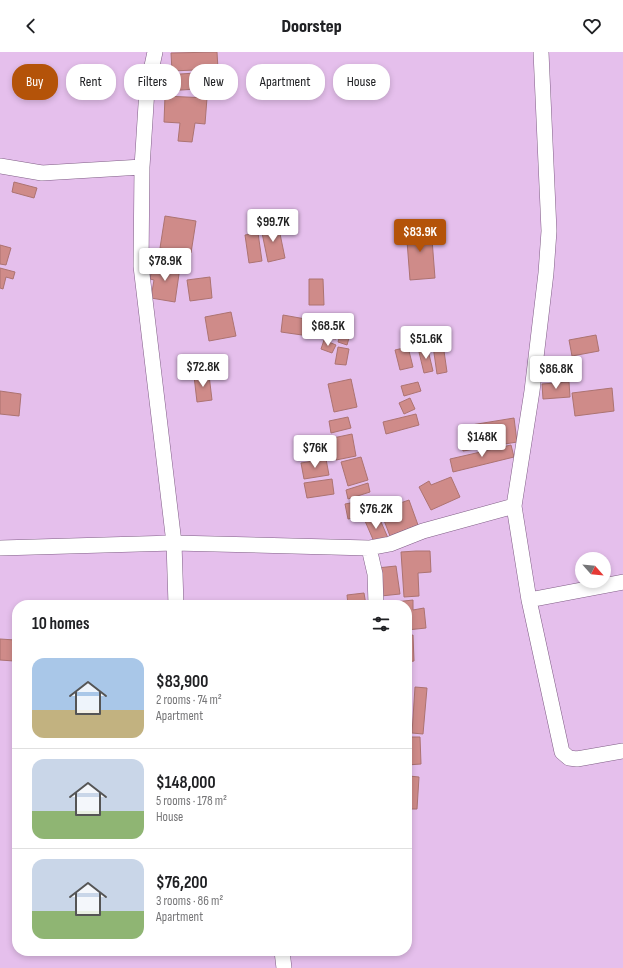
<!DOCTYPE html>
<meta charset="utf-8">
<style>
body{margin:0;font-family:"Sofia Sans Condensed",sans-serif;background:#f6f6f6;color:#202124;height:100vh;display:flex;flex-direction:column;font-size:15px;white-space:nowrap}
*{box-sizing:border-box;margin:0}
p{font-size:13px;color:#757577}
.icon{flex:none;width:22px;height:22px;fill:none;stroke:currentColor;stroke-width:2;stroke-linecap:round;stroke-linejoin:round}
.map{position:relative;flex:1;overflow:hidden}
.drawer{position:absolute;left:12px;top:548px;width:400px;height:356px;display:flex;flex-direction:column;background:#fff;border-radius:16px;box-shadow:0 2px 6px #0003}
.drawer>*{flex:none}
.banner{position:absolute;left:12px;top:12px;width:400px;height:36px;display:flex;gap:8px}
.needle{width:26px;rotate:117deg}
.fabs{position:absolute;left:575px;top:500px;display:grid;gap:8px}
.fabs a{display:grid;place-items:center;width:36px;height:36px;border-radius:50%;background:#fff;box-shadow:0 2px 6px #0003;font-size:20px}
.price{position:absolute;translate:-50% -34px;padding:0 9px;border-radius:4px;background:#fff;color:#222;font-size:13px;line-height:26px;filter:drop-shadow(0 1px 2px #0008)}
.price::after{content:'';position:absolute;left:50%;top:24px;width:12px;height:9px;margin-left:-6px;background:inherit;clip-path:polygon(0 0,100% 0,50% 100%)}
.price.selected{background:#b45309;color:#fff}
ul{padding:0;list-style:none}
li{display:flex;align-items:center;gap:12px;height:100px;padding:0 20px}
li+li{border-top:1px solid #e0e0e0}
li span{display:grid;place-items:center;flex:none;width:112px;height:80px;border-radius:12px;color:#555}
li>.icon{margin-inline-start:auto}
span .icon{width:48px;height:48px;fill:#fffc;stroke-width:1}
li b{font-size:17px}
h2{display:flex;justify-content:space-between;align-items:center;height:48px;padding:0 20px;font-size:17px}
.chip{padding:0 14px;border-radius:16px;background:#fff;box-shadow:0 2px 6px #0003;font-size:14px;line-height:36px}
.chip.selected{background:#b45309;color:#fff}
header{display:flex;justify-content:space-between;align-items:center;height:52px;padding:0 20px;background:#fff;font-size:18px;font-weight:800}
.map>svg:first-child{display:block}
.building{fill:#cf8b89;stroke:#ac7371}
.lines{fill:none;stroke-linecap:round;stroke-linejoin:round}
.street-casing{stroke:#7f5d85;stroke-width:16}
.street{stroke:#fff;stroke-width:15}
</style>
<header><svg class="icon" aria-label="back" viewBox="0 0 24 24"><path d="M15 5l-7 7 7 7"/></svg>Doorstep<svg class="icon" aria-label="heart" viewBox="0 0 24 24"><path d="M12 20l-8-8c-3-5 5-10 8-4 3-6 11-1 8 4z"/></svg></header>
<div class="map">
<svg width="623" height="916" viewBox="0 0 623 916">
<rect width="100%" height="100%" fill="#e5bfec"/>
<path class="building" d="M217,0l1,17 -46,2 -1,-18z
M211,20l1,16 -46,3 -1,-16z
M165,44l42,2 -2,26 -10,-1 -3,19 -14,-1 2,-18 -16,-1z
M14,130l23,6 -3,10 -22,-6z
M165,164l31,5 -5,32 -31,-5z
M278,172l7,34 -17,4 -7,-34z
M431,174l4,52 -25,2 -4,-52z
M258,181l4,28 -13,2 -4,-28z
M0,193l11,3 -5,17 -6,-1z
M153,210l27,5 -5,35 -24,-4 3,-18 -4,-1z
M0,216l15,4 -2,7 -7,-2 -3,12 -3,-1z
M210,225l2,21 -22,3 -3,-21z
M309,227h14l1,26h-15z
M231,260l5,24 -27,5 -4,-24z
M283,263l28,5 -2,16 -28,-4z
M317,267l21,2 -2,18 -21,-2z
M344,269l9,3 -6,21 -9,-3z
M596,283l3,16 -27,5 -3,-16z
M324,288l12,5 -4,8 -11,-4z
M443,292l4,28 -10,2 -4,-28z
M427,294l6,25 -9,2 -6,-25z
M338,295l11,2 -3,16 -11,-1z
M408,295l5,20 -13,3 -5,-20z
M209,323l3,25 -15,2 -3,-26z
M351,327l6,28 -23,5 -6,-28z
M418,330l3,9 -17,5 -3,-10z
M569,330l1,15 -27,2 -1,-15z
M612,336l2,23 -39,5 -3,-23z
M0,339l21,3 -2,22 -19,-2z
M410,346l5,11 -11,5 -5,-11z
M416,362l3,11 -33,9 -3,-12z
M348,365l3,11 -20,5 -2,-12z
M514,366l3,24 -54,9 -4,-24z
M352,382l4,22 -20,4 -3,-22z
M321,386l4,17 -22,4 -3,-17z
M511,393l3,12 -61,15 -3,-13z
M361,405l7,23 -20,6 -7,-24z
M326,407l3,16 -25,4 -3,-16z
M451,425l9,20 -29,13 -12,-23 10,-6 2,4z
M332,427l2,15 -27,4 -3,-15z
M368,431l2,9 -22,7 -2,-9z
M372,447l3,15 -27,5 -3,-15z
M409,448l9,25 -28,11 -10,-26z
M378,463l10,23 -13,6 -10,-23z
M416,499h14l1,21 -13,1 1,23 -15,1 -3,-45z
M396,514l4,28 -19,2 -4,-28z
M364,541l2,12h-18l-1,-10z
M413,548v10l11,-2 2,20 -19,2v-25h-21v-2z
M413,583l1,26 -7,1v-26z
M0,587l15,1 -1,21 -14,-1z
M415,635l12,1 -4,46 -11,-1z
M407,685h13l1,27 -14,1z
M409,724l10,1 -2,32h-9z"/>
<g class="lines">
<defs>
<path id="street" d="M155,0l-8,37 -5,78 -1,99 33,277 2,62
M541,0l8,179 -3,42 -14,118 -18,115 15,94 33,152 7,6 8,1 46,-8
M0,114l42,7 100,-6
M0,496l174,-5 195,5 21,-4 33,-13 91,-25
M369,496l6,26 1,31
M529,548l94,-18
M282,899l2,17"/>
</defs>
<use href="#street" class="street-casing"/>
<use href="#street" class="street"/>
</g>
</svg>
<div class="fabs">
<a><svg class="needle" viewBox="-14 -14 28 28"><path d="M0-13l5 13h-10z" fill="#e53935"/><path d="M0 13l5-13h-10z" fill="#757577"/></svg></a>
</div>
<b class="price" style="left:273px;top:191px">$99.7K</b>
<b class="price selected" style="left:420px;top:201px">$83.9K</b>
<b class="price" style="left:165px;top:230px">$78.9K</b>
<b class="price" style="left:328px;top:295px">$68.5K</b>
<b class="price" style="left:426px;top:308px">$51.6K</b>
<b class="price" style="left:203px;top:336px">$72.8K</b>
<b class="price" style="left:556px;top:338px">$86.8K</b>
<b class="price" style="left:482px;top:406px">$148K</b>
<b class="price" style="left:315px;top:417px">$76K</b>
<b class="price" style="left:376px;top:478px">$76.2K</b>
<div class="banner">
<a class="chip selected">Buy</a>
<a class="chip">Rent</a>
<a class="chip">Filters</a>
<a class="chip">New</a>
<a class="chip">Apartment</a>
<a class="chip">House</a>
</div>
<section class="drawer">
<h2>10 homes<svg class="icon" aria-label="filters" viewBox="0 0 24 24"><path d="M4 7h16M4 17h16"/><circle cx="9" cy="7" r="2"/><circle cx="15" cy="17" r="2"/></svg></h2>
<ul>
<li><span style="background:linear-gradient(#a9c7e8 65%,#c2b280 0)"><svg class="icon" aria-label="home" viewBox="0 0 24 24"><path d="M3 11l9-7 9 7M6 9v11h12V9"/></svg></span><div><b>$83,900</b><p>2 rooms · 74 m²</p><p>Apartment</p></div></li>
<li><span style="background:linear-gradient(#c9d6e8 65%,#8fb573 0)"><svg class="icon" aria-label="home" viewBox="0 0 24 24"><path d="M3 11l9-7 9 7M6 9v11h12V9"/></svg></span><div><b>$148,000</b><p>5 rooms · 178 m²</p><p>House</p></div></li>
<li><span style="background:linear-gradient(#c9d6e8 65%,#8fb573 0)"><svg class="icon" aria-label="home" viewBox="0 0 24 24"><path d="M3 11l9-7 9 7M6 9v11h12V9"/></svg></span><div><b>$76,200</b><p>3 rooms · 86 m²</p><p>Apartment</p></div></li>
</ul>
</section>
</div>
